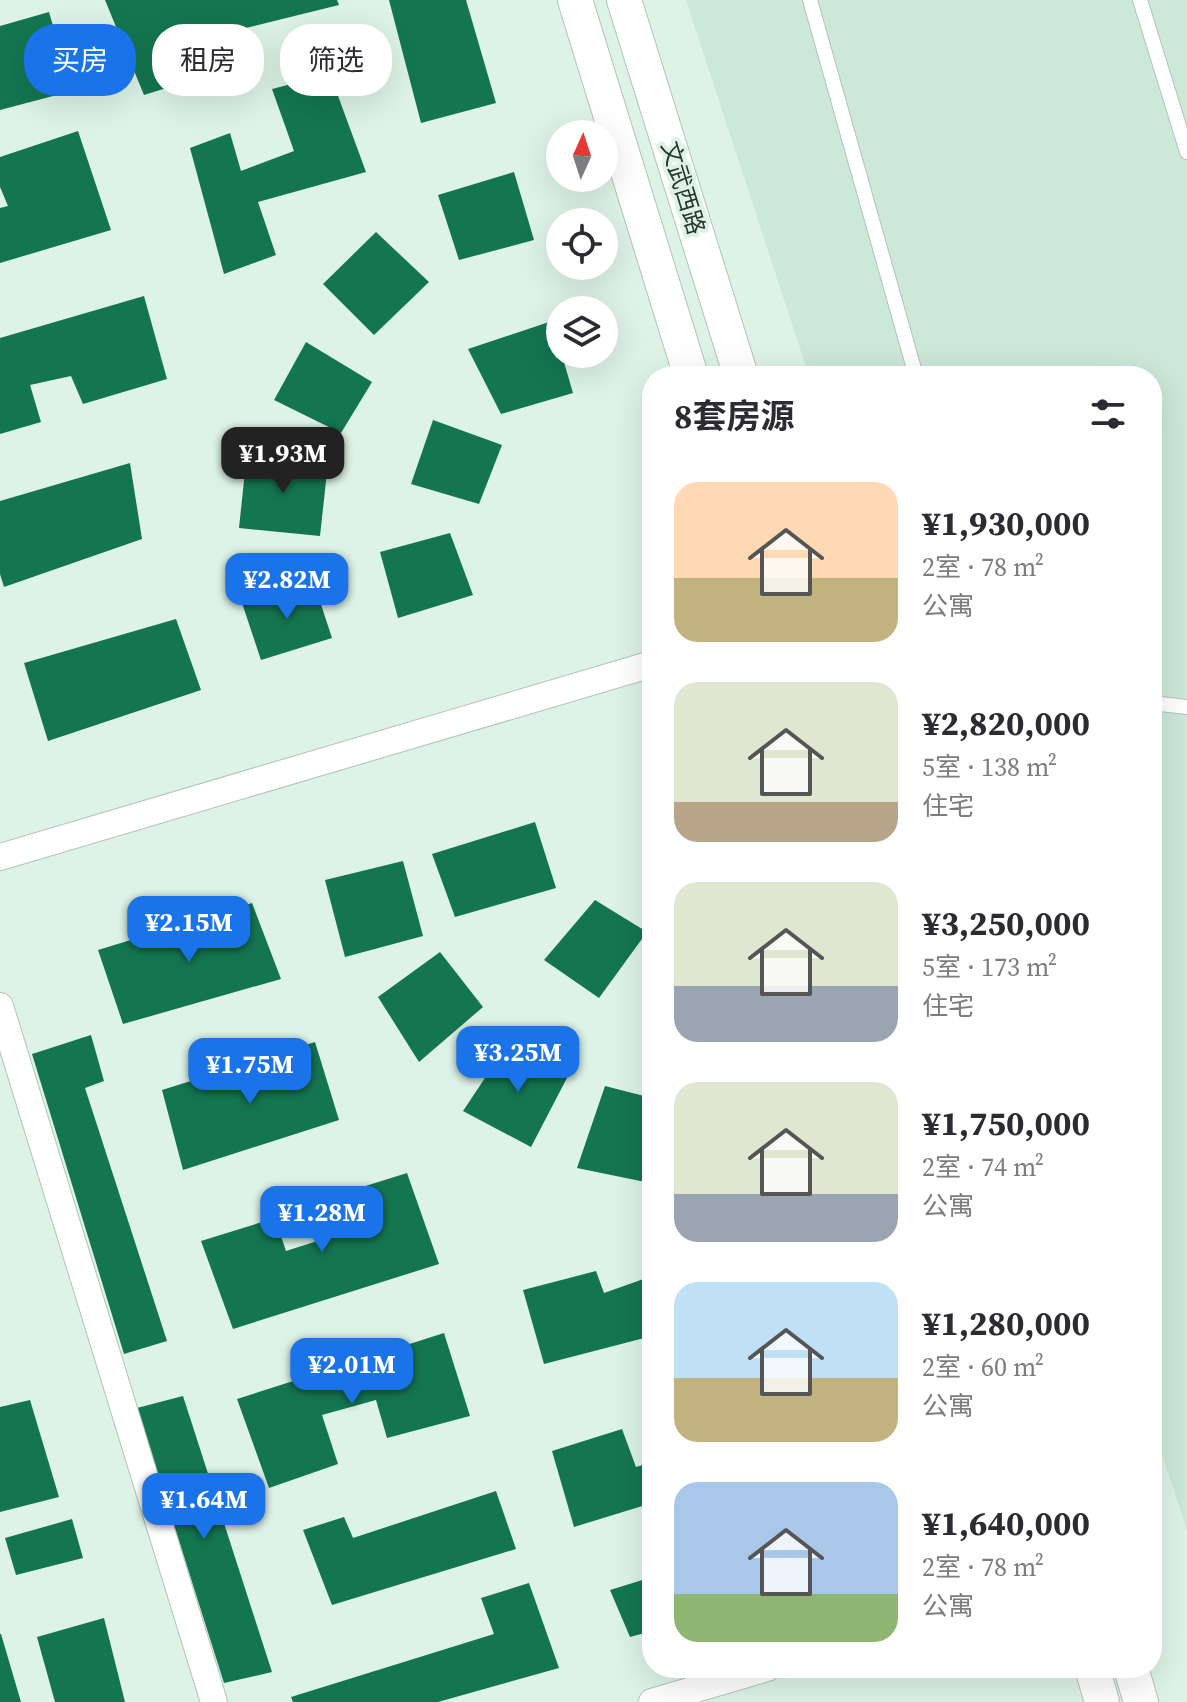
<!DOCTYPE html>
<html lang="zh">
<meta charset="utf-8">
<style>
body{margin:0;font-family:"Source Serif 4","Noto Sans SC",serif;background:#f2f2f3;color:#2b2b33;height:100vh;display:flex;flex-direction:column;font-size:30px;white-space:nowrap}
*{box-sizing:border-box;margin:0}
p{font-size:26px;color:#7c7c81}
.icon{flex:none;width:44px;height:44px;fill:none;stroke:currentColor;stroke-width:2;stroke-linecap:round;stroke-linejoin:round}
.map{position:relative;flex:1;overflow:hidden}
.details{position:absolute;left:642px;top:366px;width:520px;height:1312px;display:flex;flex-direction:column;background:#fff;border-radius:32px;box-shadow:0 8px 32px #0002}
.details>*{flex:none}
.guide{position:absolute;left:24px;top:24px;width:498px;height:72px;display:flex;gap:16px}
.needle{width:52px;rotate:3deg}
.buttons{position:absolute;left:546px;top:120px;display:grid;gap:16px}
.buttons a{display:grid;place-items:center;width:72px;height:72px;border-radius:50%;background:#fff;box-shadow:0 8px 32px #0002;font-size:40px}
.price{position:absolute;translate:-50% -68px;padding:0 18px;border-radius:16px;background:#1a73e8;color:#fff;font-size:26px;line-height:52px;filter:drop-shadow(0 2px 4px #0008)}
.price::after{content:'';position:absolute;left:50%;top:48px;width:24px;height:18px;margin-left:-12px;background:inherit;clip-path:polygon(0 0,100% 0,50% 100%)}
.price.selected{background:#222;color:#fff}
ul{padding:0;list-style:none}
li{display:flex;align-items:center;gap:24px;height:200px;padding:0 32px}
li span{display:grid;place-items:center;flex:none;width:224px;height:160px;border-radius:24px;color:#555}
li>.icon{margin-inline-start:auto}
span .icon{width:96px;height:96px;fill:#fffc;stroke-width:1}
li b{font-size:34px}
h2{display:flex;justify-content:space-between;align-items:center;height:96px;padding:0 32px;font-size:34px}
.pill{padding:0 28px;border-radius:32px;background:#fff;box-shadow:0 8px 32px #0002;font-size:28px;line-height:72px}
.pill.selected{background:#1a73e8;color:#fff}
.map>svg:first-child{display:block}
.built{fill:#cbe8d9}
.building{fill:#147651}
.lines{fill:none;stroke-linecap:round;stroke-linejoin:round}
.service-casing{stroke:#b0c5ba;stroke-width:16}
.minor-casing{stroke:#b0c5ba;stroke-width:28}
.tertiary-casing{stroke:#b0c5ba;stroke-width:36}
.service{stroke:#fff;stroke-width:14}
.minor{stroke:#fff;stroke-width:26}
.tertiary{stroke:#fff;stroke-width:34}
.labels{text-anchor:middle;stroke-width:8;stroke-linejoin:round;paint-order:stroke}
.street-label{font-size:24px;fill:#2b342f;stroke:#ddf3e7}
</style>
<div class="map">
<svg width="1187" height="1702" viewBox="0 0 1187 1702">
<rect width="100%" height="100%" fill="#ddf3e7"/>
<path class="built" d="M686,0h501v1530l-35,-106v-1048h-343z"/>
<path class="building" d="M105,0h232l2,5 -142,35 14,34 -67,21z
M389,0h77l30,103 -75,20z
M49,12l23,79 -72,19v-84z
M330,74l36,98 -108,30 18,53 -52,19 -34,-126 40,-15 11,38 53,-20 -22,-62z
M78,131l33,99 -111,33v-55l8,-2 -8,-19v-30z
M514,172l20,68 -75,20 -21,-65z
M376,232l53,50 -55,53 -51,-51z
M144,296l23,83 -84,25 -12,-28 -41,9 11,37 -41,12v-96z
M552,321l21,72 -72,21 -33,-65z
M306,342l66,40 -31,51 -67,-33z
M433,420l69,25 -23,59 -68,-20z
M247,452l81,11 -8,73 -81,-8z
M130,463l12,76 -138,48 -4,-13v-73z
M450,533l23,62 -75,23 -18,-66z
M314,583l18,55 -71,22 -19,-57z
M176,619l25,71 -153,51 -24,-78z
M535,822l21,66 -101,29 -23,-63z
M403,861l20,75 -78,21 -20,-77z
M595,900l52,32 -48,66 -55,-38z
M252,903l29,76 -158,45 -25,-74z
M440,952l43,55 -64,55 -41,-65z
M91,1035l13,46 -19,7 82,253 -43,13 -92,-300z
M315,1042l24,78 -156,50 -21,-80z
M509,1042l60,32 -38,73 -68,-36z
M605,1086l47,12 -2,85 -73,-15z
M407,1173l32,91 -206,65 -32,-88 74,-23 11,33 53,-17 -15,-35z
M596,1271l8,22 48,-17v60l-108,28 -21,-74z
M444,1333l26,83 -83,22 -11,-38 -54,15 16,49 -69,24 -32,-89z
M183,1396l89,276 -48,11 -87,-275z
M30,1400l29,97 -59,15v-105z
M622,1429l14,38 16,-5v41l-78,24 -22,-76z
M496,1491l20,58 -184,56 -29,-75 41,-13 9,21z
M72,1519l11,39 -67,17 -11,-37z
M652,1577v54l-22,6 -20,-47z
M529,1583l30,85 -121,34h-145l-2,-5 203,-63 -13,-36z
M104,1618l21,84h-70l-18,-65z
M0,1634h1l20,68h-21z"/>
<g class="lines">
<defs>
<path id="service" d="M810,0l106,376
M1140,0l47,152
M1152,703l35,4"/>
<path id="minor" d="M0,857l652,-193
M0,1006l214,696
M652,1702l115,-34"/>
<path id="tertiary" d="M575,0l116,376
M624,0l117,376
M1092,1668l10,34
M1131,1668l10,34"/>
</defs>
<use href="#service" class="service-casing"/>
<use href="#minor" class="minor-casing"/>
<use href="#tertiary" class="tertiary-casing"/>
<use href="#service" class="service"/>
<use href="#minor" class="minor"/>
<use href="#tertiary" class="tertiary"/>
</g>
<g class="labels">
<g class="street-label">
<text transform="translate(683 188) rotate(73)" y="8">文武西路</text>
</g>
</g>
</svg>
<div class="buttons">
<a><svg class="needle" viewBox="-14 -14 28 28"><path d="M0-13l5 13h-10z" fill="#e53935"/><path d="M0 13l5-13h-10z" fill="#7c7c81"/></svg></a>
<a><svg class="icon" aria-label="locate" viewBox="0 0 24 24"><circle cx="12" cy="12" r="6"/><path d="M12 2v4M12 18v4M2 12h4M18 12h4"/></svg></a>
<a><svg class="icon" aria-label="layers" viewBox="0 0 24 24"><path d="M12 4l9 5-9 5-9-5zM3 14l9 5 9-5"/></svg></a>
</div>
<b class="price selected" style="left:283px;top:495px">¥1.93M</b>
<b class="price" style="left:287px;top:621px">¥2.82M</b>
<b class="price" style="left:189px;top:964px">¥2.15M</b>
<b class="price" style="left:518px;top:1094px">¥3.25M</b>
<b class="price" style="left:250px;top:1106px">¥1.75M</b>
<b class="price" style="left:322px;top:1254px">¥1.28M</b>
<b class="price" style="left:352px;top:1406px">¥2.01M</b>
<b class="price" style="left:204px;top:1541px">¥1.64M</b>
<div class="guide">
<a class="pill selected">买房</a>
<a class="pill">租房</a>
<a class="pill">筛选</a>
</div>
<section class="details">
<h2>8套房源<svg class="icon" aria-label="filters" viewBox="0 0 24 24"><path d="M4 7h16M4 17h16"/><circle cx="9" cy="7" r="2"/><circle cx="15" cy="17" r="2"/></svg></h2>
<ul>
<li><span style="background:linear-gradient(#ffd9b3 60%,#c2b280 0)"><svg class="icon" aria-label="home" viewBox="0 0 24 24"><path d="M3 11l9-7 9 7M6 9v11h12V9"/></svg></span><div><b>¥1,930,000</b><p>2室 · 78 m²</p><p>公寓</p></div></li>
<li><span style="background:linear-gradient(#dfe7d0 75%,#b9a48a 0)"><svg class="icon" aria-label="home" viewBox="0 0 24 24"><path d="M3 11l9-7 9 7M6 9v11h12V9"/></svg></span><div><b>¥2,820,000</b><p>5室 · 138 m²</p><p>住宅</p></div></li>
<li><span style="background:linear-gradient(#dfe7d0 65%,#9aa5b1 0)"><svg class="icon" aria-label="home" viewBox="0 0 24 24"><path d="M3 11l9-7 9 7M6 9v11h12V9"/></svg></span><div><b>¥3,250,000</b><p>5室 · 173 m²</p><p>住宅</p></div></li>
<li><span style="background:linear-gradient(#dfe7d0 70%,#9aa5b1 0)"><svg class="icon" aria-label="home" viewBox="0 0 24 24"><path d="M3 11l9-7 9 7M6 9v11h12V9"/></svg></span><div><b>¥1,750,000</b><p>2室 · 74 m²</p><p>公寓</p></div></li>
<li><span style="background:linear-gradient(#bfe0f5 60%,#c2b280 0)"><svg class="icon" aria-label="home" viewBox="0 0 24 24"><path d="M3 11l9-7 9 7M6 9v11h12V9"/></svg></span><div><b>¥1,280,000</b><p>2室 · 60 m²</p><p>公寓</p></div></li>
<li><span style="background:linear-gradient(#a9c7e8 70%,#8fb573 0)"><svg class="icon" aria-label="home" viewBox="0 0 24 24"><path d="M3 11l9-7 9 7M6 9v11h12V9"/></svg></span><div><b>¥1,640,000</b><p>2室 · 78 m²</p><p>公寓</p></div></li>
</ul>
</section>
</div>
